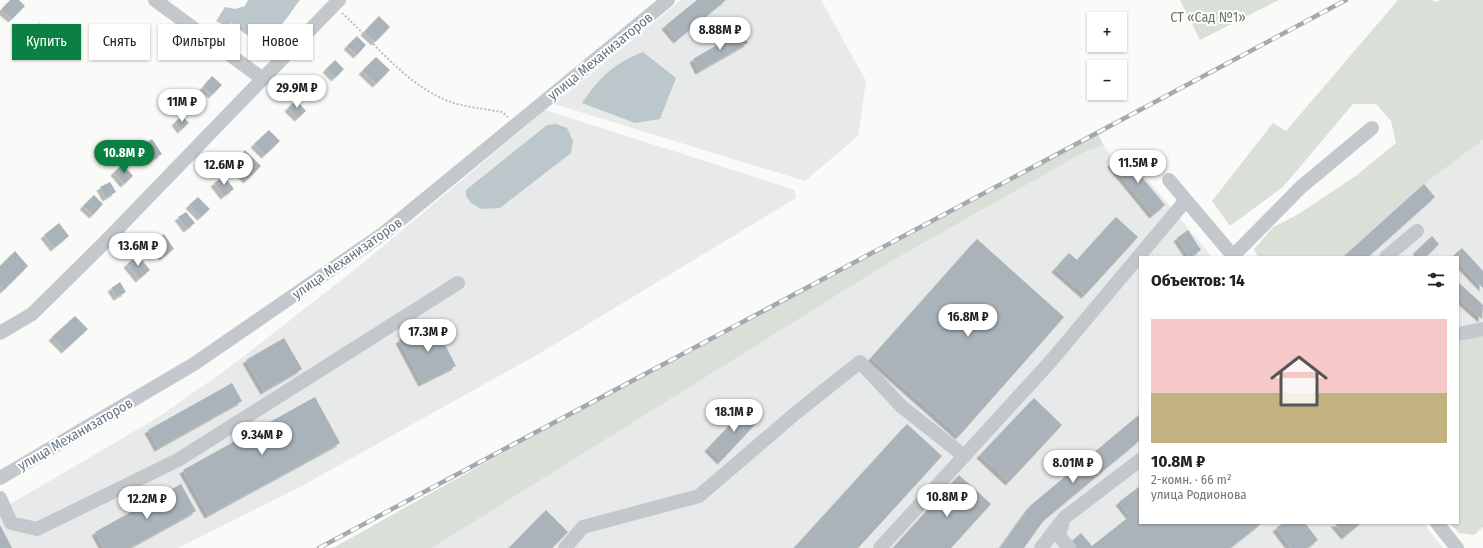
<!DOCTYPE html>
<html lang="ru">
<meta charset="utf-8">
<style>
body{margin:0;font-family:"Fira Sans Condensed",sans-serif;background:#f2f2f2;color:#222;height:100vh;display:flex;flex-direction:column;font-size:15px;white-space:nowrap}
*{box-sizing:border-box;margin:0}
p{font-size:13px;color:#767676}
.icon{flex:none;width:22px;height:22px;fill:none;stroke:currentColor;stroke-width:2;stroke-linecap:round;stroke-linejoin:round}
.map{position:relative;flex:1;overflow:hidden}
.details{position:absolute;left:1139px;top:256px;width:320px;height:268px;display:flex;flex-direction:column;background:#fff;border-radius:0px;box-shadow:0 1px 3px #0004}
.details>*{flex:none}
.hud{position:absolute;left:12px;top:24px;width:380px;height:36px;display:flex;gap:8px}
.controls{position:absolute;left:1087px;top:12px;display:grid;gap:8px}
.controls a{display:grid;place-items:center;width:40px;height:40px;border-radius:0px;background:#fff;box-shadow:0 1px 3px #0004;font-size:20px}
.price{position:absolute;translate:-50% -34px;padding:0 9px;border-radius:14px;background:#fff;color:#222;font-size:13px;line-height:26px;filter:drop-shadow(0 1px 2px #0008)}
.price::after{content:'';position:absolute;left:50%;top:24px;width:12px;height:9px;margin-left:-6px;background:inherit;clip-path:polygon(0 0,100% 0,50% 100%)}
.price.selected{background:#0b8043;color:#fff}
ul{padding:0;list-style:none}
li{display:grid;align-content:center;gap:8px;height:212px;padding:0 12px}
li span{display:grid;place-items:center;height:124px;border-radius:0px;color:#555}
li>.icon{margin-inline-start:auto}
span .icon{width:72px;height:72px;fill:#fffc;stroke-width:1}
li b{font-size:17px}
h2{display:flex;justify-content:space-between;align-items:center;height:48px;padding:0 12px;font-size:17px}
.tag{padding:0 14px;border-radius:0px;background:#fff;box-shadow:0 1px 3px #0004;font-size:14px;line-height:36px}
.tag.selected{background:#0b8043;color:#fff}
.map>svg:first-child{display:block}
.built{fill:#e8e9e9}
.green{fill:#dadfd7}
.water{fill:#bbc7cb}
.building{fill:#aab3b9;filter:url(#shadow)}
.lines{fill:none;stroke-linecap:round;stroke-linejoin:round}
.path{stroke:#bbbfc2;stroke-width:2;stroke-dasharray:2 2;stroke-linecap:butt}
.minor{stroke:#c3c8cc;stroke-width:14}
.rail-casing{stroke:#a2aab0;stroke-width:4.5}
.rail{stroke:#fff;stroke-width:3;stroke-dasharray:9;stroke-linecap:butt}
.labels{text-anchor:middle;stroke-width:4;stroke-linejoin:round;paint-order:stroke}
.park-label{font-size:14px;fill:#687a64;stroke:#fff}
.street-label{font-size:14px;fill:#657683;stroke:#fff}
</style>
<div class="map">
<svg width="1483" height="548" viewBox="0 0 1483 548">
<defs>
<filter id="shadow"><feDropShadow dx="-3.5" dy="3.5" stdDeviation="0" flood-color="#0004"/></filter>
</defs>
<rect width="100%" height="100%" fill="#fafaf8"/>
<path class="built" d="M681,0h140l45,81 -8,55 -53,45 -251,-77z
M545,110l250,80 1,8 -254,154 -240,134 -124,62h-178v-38l157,-92 73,-51 132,-103z
M1483,140v186l-25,4v-73h-115l81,-73z
M1104,146l10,14 10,-9 88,106h-72v266h283l20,25h-1011l458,-286 198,-112z"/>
<path class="green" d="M1180,0h99l-79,40z
M1398,0h34l4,2 4,-2h43v140l-59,44 -81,73h-85l-4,-8 19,-22 24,-12 60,-40 39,-32 -5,-22 -15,-17h-23l-70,83 -53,39 -18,-25 61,-78 13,8z
M1098,134l6,12 -16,4 -198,112 -458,286h-99l300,-168z
M1483,335v192l-9,8 -15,-2 -9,-10h8v-183z"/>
<path class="water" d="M248,0h52c-8,10 -28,43 -41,40 -10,-2 -19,-10 -27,-17l-6,3 -10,-5 9,-14 10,2 10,-3z
M643,52l33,26 -16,41 -25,4 -53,-20c19,-27 31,-39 61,-51z
M556,124l11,4 6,13 -2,12 -71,55 -19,1 -10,-6 -5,-7v-6l81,-65z"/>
<path class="building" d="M10,0h9l6,6 -13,13 -11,-9z
M697,0h29l-49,40 -12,-14z
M379,16l11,11 -15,15 -11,-10z
M40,23l10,13 -12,10 -10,-13z
M741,31l7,12 -49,28 -6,-12z
M357,36l9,9 -9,10 -10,-9z
M376,57l14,13 -14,14 -14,-13z
M335,60l9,9 -9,9 -9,-9z
M212,76l10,9 -10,10 -9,-8z
M296,100l10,11 -8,7 -10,-10z
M182,116l7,7 -8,7 -6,-8z
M269,130l11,11 -15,14 -11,-11z
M152,139l10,15 -11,7 -10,-15z
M245,150l16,16 -14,14 -16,-16z
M1123,154l42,51 -12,10 -42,-51z
M123,164l10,12 -9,8 -10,-12z
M224,176l10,13 -10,7 -10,-13z
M110,182l6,10 -10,6 -6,-11z
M1424,184l11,13 -67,60h-25z
M94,195l9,9 -10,11 -10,-9z
M198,197l12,12 -9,8 -12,-12z
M186,212l9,11 -8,6 -9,-12z
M1116,217l22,20 -53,58 -30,-26 14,-16 8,7z
M59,223l10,13 -15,12 -10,-13z
M1188,230l13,20 -11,7 -13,-19z
M164,234l10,15 -11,8 -11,-14z
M1432,236l7,8 -13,13h-4l-6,-6z
M977,239l87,78 -105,119 -88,-78z
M1462,248l21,23v17l-25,-26v-5l-5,-1z
M15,251l13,15 -24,24 -4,-4v-20z
M138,255l12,15 -11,9 -12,-15z
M120,282l6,10 -9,5 -6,-9z
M1458,282l25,23 -1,14 -24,-21z
M75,316l13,13 -23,21 -13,-13z
M433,322l23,44 -34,17 -23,-43z
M284,338l18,31 -38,22 -18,-31z
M232,383l10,18 -84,47 -10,-18z
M315,397l25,46 -132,72 -25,-45z
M1034,398l28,27 -53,57 -29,-27z
M748,406l13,12 -40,43 -13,-13z
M1140,414v26l-96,80 -20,28h-24l30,-42z
M907,424l35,32 -84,92h-64z
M959,475l32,29 -40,44h-58z
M181,484l15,27 -67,37h-25l-9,-16z
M1140,486v37h122l-32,25h-152l-6,-7 9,-8 11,13 38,-30 -11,-14z
M546,510l22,22 -16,16h-43z
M1283,523h22l13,17 -11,8h-16l-15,-20z
M1334,523h27l-16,13z
M0,525l12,23h-12z"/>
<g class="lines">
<path class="path" d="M342,13c33,30 63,71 106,88 15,6 38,8 54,11l6,5"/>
<path class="minor" d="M155,0l108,79
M1169,180l65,77
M1233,256l68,-69 71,-59
M1386,257l31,-26
M0,333l32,-19 69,-68 238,-246
M1458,334l25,-5
M0,478l194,-114 190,-131 284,-233
M0,498l11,25 26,6 141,-69 280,-177
M1437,523l20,25
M565,548l18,-21 116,-31 98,-84 63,-50 41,44 63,50
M880,548l171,-187 135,-161
M1041,548l20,-26
M1069,548l-10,-12 5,-18 76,-58"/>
<defs>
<path id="rail" d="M319,548l1027,-548"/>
</defs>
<use href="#rail" class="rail-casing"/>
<use href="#rail" class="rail"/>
</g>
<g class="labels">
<g class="park-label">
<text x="1208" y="22">СТ «Сад №1»</text>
</g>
<g class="street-label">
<text transform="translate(600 56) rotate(-39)" y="5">улица Механизаторов</text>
<text transform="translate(347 258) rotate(-35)" y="5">улица Механизаторов</text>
<text transform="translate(75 434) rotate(-30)" y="5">улица Механизаторов</text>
</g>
</g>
</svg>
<div class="controls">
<a>+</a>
<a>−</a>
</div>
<b class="price" style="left:720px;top:51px">8.88M ₽</b>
<b class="price" style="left:297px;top:109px">29.9M ₽</b>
<b class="price" style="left:182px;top:123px">11M ₽</b>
<b class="price selected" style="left:124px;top:174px">10.8M ₽</b>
<b class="price" style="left:1138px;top:184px">11.5M ₽</b>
<b class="price" style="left:224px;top:186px">12.6M ₽</b>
<b class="price" style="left:138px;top:267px">13.6M ₽</b>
<b class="price" style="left:968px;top:338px">16.8M ₽</b>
<b class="price" style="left:428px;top:353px">17.3M ₽</b>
<b class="price" style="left:734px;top:433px">18.1M ₽</b>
<b class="price" style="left:262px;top:456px">9.34M ₽</b>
<b class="price" style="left:1073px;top:484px">8.01M ₽</b>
<b class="price" style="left:947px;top:518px">10.8M ₽</b>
<b class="price" style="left:147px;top:520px">12.2M ₽</b>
<div class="hud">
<a class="tag selected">Купить</a>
<a class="tag">Снять</a>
<a class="tag">Фильтры</a>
<a class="tag">Новое</a>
</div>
<section class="details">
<h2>Объектов: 14<svg class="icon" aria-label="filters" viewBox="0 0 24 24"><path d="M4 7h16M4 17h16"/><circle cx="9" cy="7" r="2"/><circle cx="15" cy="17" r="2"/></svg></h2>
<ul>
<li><span style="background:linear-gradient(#f6c9c9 60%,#c2b280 0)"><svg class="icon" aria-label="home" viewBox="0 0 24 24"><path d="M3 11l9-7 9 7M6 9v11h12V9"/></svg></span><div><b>10.8M ₽</b><p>2-комн. · 66 m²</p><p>улица Родионова</p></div></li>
</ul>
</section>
</div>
